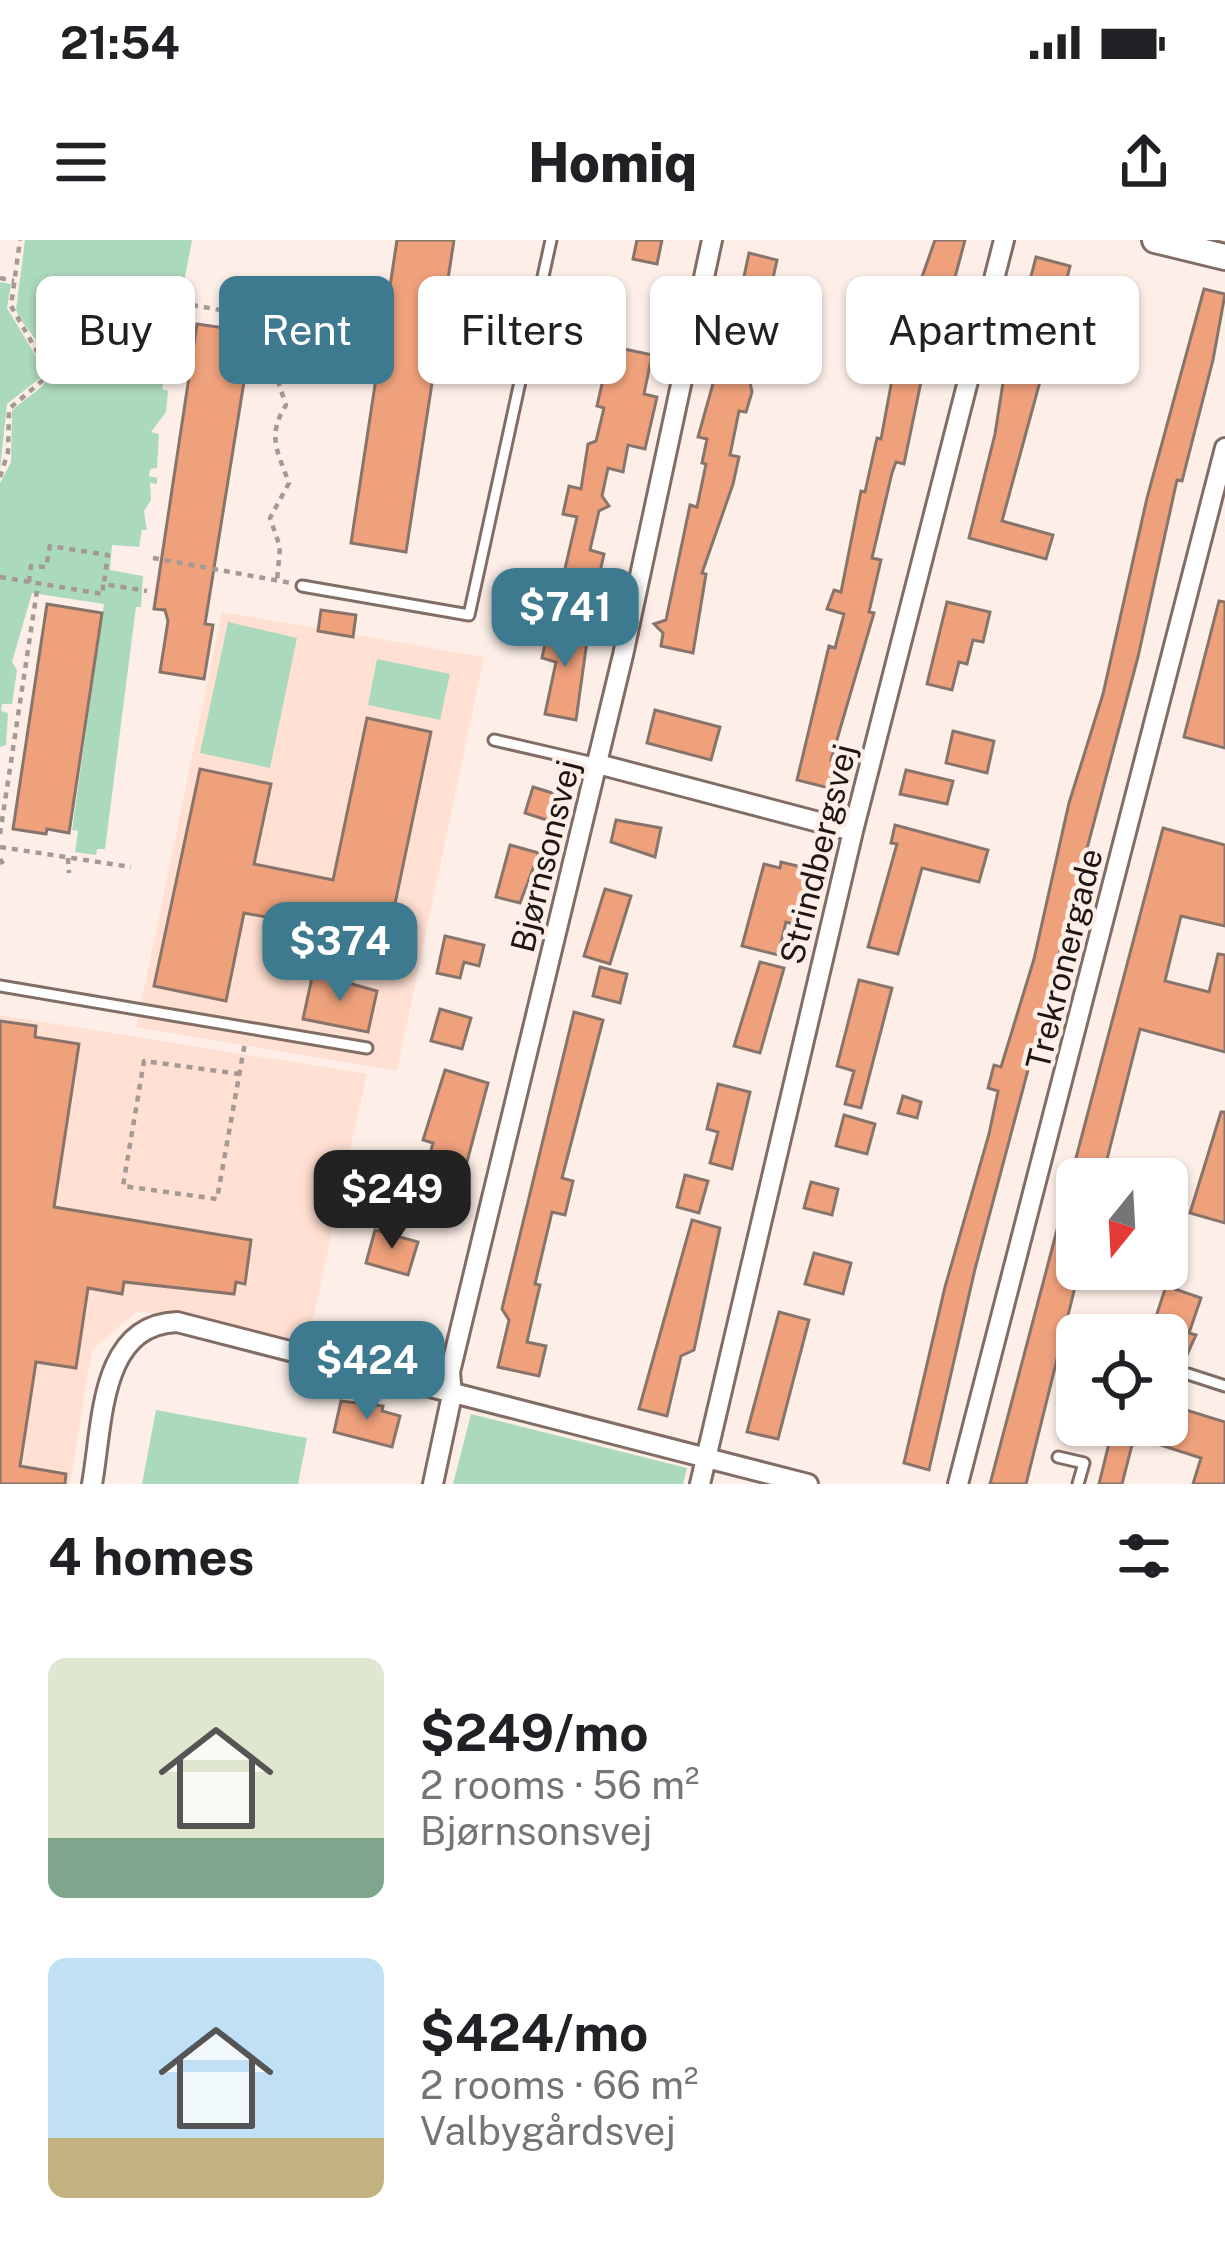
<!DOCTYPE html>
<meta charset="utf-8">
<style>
body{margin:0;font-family:"Public Sans",sans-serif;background:#f2f2f2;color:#202124;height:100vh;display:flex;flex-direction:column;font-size:45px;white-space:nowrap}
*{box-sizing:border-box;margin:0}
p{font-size:39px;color:#757577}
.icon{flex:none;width:66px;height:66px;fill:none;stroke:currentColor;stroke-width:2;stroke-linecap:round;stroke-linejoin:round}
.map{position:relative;height:1244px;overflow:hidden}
.sheet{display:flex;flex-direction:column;background:#fff;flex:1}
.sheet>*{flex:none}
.top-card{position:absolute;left:36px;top:36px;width:1155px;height:108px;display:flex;gap:24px}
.needle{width:78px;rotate:198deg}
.buttons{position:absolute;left:1056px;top:918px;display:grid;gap:24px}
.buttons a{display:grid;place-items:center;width:132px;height:132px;border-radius:18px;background:#fff;box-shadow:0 3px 9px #0004;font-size:60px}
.price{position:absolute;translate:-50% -102px;padding:0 27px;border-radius:24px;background:#3d7a90;color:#fff;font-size:39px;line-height:78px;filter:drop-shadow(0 3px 6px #0008)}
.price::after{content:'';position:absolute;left:50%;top:72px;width:36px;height:27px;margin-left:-18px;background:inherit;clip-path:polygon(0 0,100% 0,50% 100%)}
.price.active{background:#222;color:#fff}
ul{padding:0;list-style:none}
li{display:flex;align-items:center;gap:36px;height:300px;padding:0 48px}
li span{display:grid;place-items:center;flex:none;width:336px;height:240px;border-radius:18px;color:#555}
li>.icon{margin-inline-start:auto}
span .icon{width:144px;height:144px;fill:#fffc;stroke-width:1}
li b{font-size:51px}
h2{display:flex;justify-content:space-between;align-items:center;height:144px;padding:0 48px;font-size:51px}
.pill{padding:0 42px;border-radius:18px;background:#fff;box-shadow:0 3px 9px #0004;font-size:42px;line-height:108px}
.pill.active{background:#3d7a90;color:#fff}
.status{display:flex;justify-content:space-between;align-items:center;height:84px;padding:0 60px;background:#fff;direction:ltr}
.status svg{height:33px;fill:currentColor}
header{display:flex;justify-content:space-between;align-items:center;height:156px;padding:0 48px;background:#fff;font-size:54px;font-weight:800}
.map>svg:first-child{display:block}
.built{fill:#ffe0d2}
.green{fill:#abd9bb}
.building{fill:#efa17c;stroke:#88746b;stroke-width:3}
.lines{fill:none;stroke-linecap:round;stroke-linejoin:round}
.lane-casing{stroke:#816d63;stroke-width:15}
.street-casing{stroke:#816d63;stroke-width:24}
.secondary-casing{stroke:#816d63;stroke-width:30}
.path{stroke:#a59994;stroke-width:4.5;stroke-dasharray:6 6;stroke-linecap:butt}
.lane{stroke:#fff;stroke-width:9}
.street{stroke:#fff;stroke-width:18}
.secondary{stroke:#fff;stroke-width:24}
.labels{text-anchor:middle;stroke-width:9;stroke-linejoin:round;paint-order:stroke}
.street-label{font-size:33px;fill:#1e1613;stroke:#fdefe8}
</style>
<div class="status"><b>21:54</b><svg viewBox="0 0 49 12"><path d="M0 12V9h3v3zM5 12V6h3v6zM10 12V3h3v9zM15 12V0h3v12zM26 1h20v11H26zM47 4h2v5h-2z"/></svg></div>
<header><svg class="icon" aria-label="menu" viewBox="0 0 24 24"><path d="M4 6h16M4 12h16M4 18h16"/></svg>Homiq<svg class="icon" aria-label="share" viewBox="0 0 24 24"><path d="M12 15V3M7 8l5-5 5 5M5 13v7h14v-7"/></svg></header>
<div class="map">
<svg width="1225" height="1244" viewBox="0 0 1225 1244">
<rect width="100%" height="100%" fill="#fdefe8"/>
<path class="built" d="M222,372l262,45 -87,414 -261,-44z
M0,775l367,59 -59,267 -171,-30 -45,39 -22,134h-70z"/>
<path class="green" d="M25,0h167l-8,42h-10l-12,65 13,3 -5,31h-6l-2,8 6,2 -2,21 -15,20 8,2 -2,34 -7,1 -1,7 8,2v6l-7,-1 1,17 -7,11 3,19h-5l-3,17 -27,-2 -2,25 33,6 -2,31h-5l-31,242h-8l-1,6 -21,-3 3,-21 -6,-1 32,-226 -72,-11 -20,69 5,8 -5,34h-10l-1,7 7,2 -2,32 -6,2v-264l11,-21 1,-51c9,-10 21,-16 30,-25 24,-24 -18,-54 -26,-76z
M0,42l11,2 -4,24 36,60 -3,10 -33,26 -7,66z
M228,382l69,16 -27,130 -70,-15z
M377,419l73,15 -10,46 -72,-15z
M156,1170l151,28 -9,46h-156z
M471,1174l216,54 -4,16h-230z"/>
<path class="building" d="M397,0h57l-48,312 -55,-9z
M637,0h25l-5,24 -24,-5z
M935,0h30l-37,138 -6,-1 -18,87 -8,-2 -4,11 -20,85 9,2 -12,52 5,1 -43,147 7,3 -6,21 -7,3 -28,-7 32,-134 6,2 9,-34 -17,-5 7,-19 7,2 20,-101 4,1 12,-54 4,1 18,-97z
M749,13l28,7 -6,27 -28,-6z
M1036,17l34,9 -11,44 24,6 -6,25 -20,-5 -6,5 -49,180 51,14 -7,24 -77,-21 26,-104 13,-83 12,3 17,-69 -8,-1z
M588,40l29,6 -9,41 -20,-5 2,-10 -8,-2z
M1204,49l21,5 -12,66 -31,121 -5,-1 -39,177 -163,612 -46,201 -25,-7 41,-176 44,-153 9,-43 -10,-3 6,-23 7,2 33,-108 35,-156 34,-109 44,-196z
M734,75l32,7 -5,24 -32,-7z
M197,84l55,8 -47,292 8,1 -9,54 -44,-7 8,-51 -3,-11 -11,-1z
M596,103l56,12 -8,39 13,3 -12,52 -17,-4 -5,27 -15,-4 -6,28 7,10 -10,5 -9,39 14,4 -6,27 -34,-8 13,-56 -14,-3 6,-28 12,3 7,-45 8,-3 8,-33 -7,-2 7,-31 -14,-3z
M716,133l34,9 2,10 -6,20 -7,-1 -9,44 9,2 -6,27 -31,89 4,1 -13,79 -32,-7 2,-13 -9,-9 12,-4 24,-115 7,2 9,-43 -4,-1 5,-24 -9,-2z
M1219,361l6,1v146l-41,-11z
M947,362l43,10 -7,30 -10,-2 -6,24 -8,-2 -7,28 -25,-6z
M47,364l55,9 -33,220 -22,-4 -1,5 -33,-5z
M321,370l35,5 -3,22 -35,-6z
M549,385l39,9 -12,86 -31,-6 11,-52 -14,-4z
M655,470l65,17 -9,33 -64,-17z
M367,478l64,14 -48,229 -65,-15 2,-9 -29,-6 2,-9 -49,-9 -18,88 -72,-15 46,-217 71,15 -17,80 79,16z
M953,491l41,10 -7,32 -41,-10z
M906,530l47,11 -6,23 -47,-10z
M533,547l26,8 -9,26 -25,-8z
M616,580l45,8 -6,29 -44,-15z
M895,585l93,25 -9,32 -57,-14 -24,86 -30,-7 29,-103 -6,-1z
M1163,588l62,17v81l-44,-10 -16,65 44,11 9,-38 7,1v97l-85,-23 -38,150h-25v100l-51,205h-36z
M510,605l29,8 -19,50 -24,-6z
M781,622l29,7 -13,56 -11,-3 -8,33 -36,-9 22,-82 16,4z
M605,649l26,7 -21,68 -26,-8z
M445,696l39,9 -5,21 -15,-4 -4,16 -23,-5z
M760,722l24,6 -24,85 -26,-7z
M600,727l27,7 -7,29 -27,-7z
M313,733l64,18 -9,41 -65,-13z
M859,740l33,8 -31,120 -16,-4 9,-33 -17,-5z
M440,769l31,9 -9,31 -31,-8z
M574,772l29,8 -41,158 11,3 -8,34 -13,-3 -17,72 5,1 -13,57 19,4 -7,30 -41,-9 11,-47 -7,-11z
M0,781l36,5 -1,11 44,7 -25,163 197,33 -6,44 -9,-2 -2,12 -110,-12 -2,12 -34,-6 -12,80 -40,-6 -16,104 46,8 -1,10h-65z
M445,830l43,13 -36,135 -25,-7 5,-16 -22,-6 4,-17 10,3 9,-32 -10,-3z
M718,844l32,8 -18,77 -22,-6 8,-31 -11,-3z
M903,856l18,6 -4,16 -19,-5z
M1221,872h4v111l-35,-10z
M844,875l31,9 -8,30 -31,-8z
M685,935l23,6 -9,32 -22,-6z
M811,942l27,7 -6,26 -28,-7z
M692,980l28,8 -26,122 -13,6 -14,60 -28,-7z
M375,990l43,12 -10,33 -42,-12z
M814,1013l37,10 -8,31 -38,-10z
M1166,1046l35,12 -12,35 7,2 -16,35 -7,36 52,16v62h-32l8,-26 -90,-29 56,-4 -1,-98 -12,-4z
M779,1072l30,8 -31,119 -31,-7z
M341,1161l42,5 -1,5 18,5 -8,31 -58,-15z
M1111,1195l22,6 -11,43h-23z"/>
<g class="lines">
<defs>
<path id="lane" d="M302,346l167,29 82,-375
M494,500l104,24
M0,746l367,62
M1188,1134l37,12
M1058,1217l26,6 -6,21"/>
<path id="street" d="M598,524l255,67
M92,1244c11,-60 7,-159 85,-162l631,162
M433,1244l19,-89 -2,-23 173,-717 89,-415
M700,1244l153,-653 151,-591
M958,1244l267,-1036"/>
<path id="secondary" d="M1155,0l70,17"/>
</defs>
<use href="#lane" class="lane-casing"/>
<use href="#street" class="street-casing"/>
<use href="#secondary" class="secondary-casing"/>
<path class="path" d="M0,38l14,3
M192,65l80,14 -2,39 16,47c-19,30 -9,46 3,78l-19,35 10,29 -3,34
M0,237l8,-25 1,-43 34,-29 4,-11 -36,-63 9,-66
M153,318l138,25
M0,337l103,17v-10l44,7
M29,342l2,-16 15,1 4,-21 58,9 -4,27
M0,594l38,-250
M0,607l131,20
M68,618l1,15
M0,619l3,5
M240,834l-96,-13 -21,125 94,13 27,-151 2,-8"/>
<use href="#lane" class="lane"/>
<use href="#street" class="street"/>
<use href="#secondary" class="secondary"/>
</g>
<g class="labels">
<g class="street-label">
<text transform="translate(818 614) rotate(-76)" y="12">Strindbergsvej</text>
<text transform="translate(545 616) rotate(-76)" y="12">Bjørnsonsvej</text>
<text transform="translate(1064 719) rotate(-76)" y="12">Trekronergade</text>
</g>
</g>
</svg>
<div class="buttons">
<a><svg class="needle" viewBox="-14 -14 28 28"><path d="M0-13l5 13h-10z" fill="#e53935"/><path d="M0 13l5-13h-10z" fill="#757577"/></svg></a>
<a><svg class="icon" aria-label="locate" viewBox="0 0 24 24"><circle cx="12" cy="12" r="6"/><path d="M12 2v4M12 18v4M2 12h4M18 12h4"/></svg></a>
</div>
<b class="price" style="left:565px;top:430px">$741</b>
<b class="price" style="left:340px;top:764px">$374</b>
<b class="price active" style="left:392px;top:1012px">$249</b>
<b class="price" style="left:367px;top:1183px">$424</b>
<div class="top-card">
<a class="pill">Buy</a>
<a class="pill active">Rent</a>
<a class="pill">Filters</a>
<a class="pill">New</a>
<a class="pill">Apartment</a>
</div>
</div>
<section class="sheet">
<h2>4 homes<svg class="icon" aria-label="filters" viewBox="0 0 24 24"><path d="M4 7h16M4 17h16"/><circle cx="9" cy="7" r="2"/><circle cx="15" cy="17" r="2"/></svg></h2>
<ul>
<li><span style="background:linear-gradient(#dfe7d0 75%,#7fa58c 0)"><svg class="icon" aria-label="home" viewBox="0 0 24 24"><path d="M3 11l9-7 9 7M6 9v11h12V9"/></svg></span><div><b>$249/mo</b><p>2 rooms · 56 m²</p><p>Bjørnsonsvej</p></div></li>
<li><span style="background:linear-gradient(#bfe0f5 75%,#c2b280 0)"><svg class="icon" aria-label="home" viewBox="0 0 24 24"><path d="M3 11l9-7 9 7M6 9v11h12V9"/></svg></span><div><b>$424/mo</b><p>2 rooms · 66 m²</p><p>Valbygårdsvej</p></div></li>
</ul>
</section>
